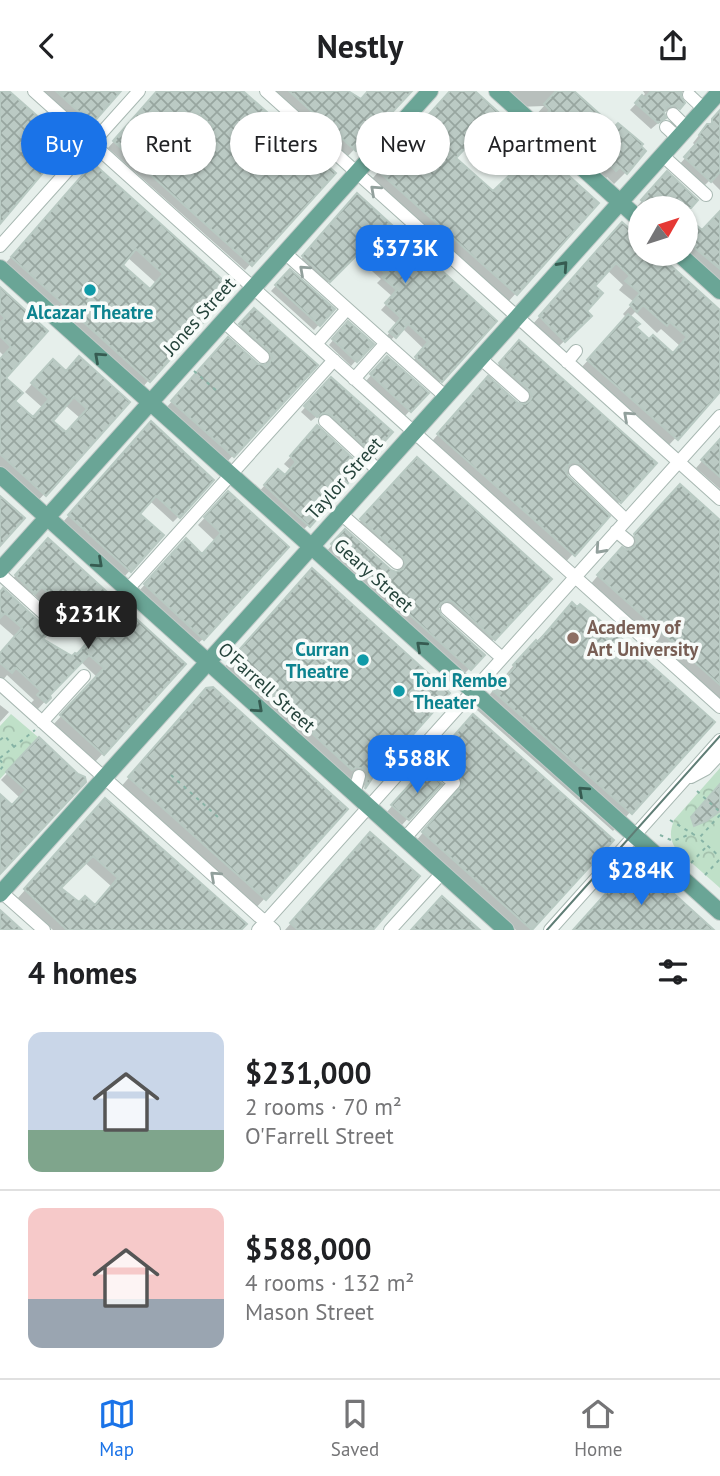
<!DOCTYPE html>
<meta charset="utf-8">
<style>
body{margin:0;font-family:"PT Sans",sans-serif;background:#f6f6f6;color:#202124;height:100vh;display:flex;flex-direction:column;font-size:26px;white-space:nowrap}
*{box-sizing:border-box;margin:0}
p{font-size:23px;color:#757577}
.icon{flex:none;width:38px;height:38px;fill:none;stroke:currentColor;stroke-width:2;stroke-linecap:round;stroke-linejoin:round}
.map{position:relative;height:839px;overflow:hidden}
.drawer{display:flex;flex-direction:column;background:#fff;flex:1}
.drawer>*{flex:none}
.guide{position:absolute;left:21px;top:21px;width:679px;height:63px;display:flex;gap:14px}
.needle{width:46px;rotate:51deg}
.fabs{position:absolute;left:628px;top:105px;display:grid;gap:14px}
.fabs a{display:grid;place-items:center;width:70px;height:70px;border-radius:50%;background:#fff;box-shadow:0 2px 5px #0004;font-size:35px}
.price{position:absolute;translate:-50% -60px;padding:0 16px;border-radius:14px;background:#1a73e8;color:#fff;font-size:23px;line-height:46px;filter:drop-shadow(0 2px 4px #0008)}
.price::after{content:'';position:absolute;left:50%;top:42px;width:21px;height:16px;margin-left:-10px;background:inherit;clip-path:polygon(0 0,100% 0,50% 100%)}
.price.active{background:#222;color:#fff}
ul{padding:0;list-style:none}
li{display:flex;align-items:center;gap:21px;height:175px;padding:0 28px}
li+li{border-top:2px solid #e0e0e0}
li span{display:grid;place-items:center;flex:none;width:196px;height:140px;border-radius:14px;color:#555}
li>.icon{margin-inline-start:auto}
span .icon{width:84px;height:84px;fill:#fffc;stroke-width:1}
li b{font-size:30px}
h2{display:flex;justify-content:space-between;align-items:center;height:84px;padding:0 28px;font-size:30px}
.tag{padding:0 24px;border-radius:32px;background:#fff;box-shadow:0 2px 5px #0004;font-size:24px;line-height:63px}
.tag.active{background:#1a73e8;color:#fff}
header{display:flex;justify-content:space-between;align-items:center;height:91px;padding:0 28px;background:#fff;font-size:32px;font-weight:700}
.menu{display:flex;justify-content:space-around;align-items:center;height:98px;border-top:2px solid #e0e0e0;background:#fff;font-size:19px;color:#757577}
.menu a{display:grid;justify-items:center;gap:4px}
.menu .active{color:#1a73e8}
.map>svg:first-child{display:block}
.park{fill:url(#park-crowns)}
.shadow{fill:#0003;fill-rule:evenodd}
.building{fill:url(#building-cross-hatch);stroke:#b8c9c2;stroke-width:2;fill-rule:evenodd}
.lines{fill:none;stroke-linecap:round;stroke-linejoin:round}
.minor-casing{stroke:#a8b8b2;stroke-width:14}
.major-casing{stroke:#c2cac8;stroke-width:18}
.path{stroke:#86b3a5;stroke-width:2;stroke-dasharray:3.5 5;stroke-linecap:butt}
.minor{stroke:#fff;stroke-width:12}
.major{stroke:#6aa596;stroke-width:16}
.tram{stroke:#5f7d75;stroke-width:2}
.oneway{stroke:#92a09c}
.oneway2{stroke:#365b51}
.culture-dot{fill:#0f9aa8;stroke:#f7fbf9;stroke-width:2.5}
.education-dot{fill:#8d6e63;stroke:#f7fbf9;stroke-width:2.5}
.labels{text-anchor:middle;stroke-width:7;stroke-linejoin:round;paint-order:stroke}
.culture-label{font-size:19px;font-weight:bold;fill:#0d838f;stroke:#f7fbf9}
.street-label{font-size:19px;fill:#24423a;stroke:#f7fbf9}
.education-label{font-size:19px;font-weight:bold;fill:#785e54;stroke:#f7fbf9;text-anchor:start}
</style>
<header><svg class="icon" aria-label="back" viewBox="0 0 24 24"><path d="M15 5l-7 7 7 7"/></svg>Nestly<svg class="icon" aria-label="share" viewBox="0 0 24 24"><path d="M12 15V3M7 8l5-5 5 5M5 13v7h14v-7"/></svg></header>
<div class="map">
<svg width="720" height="839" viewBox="0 0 720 839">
<defs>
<pattern id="park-crowns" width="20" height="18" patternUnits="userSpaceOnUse" patternTransform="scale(1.75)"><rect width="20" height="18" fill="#bfe0c8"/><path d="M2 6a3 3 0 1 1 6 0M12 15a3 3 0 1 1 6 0" fill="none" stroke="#a4c1ad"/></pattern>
<pattern id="building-cross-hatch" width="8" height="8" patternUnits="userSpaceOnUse" patternTransform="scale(1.75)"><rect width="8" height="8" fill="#bbcac4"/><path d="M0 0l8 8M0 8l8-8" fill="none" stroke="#98a6a0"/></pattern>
</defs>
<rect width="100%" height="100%" fill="#e6efeb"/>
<path class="park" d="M11,623l27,23 -38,42v-53z
M720,677v120l-44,-39c-7,-10 -6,-18 -2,-29z"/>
<path class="shadow" d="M37,0h80l-35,40z
M159,0h83l92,82 -89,97 -137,-122zM192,26l17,16 -7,8 -17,-16z
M274,0h73l14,10 7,-8 -2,-2h44l-63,66z
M451,0h21l125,112 -89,99 -136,-123zM465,56l18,16 8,-9 22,20 -20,19 -39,-35z
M499,0h73l42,38 12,43 -12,12 -7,-7 -3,4 -70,-64 10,-11 -27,1z
M643,0h53l-6,6 -7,-5 -3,1 3,10 -11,11 -5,-3 -4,2 1,5 -13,11 -21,-19 15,-16z
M720,22v77l-10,-10 -8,8 -24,-22 18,-20 -3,-3 7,-9z
M85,83l145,115 -90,101 -137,-124zM127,166l29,26 -7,8 -28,-26z
M659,90l37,19 -10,11v-3h-46v6l-5,-5z
M352,110l142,120 -58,65 -26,-22 14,-15 -22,-21 -13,14 -4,-4 12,-14 -16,-14 12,-13 -16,-14 4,-4 -26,-23 -31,30 -26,-23z
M720,121v72l-34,-34v-32l16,15z
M622,133l18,17v13h15l65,58v78l-52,56 -88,-77 47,-51 -4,-4 11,-12 -15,-12 4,-5 -16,-15 -14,16 -8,25 5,5 -34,33 -24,-24zM635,221l22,21 4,-4 19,17 -7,9 -24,-14 -15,-13 -4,-11z
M290,180l42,39 -18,20 -43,-39z
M0,198l46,42 -42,47 9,23 20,18 10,-11 -18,-16 20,-23 21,4 61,29 -90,100 -37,-32v-109l4,-5 -4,-4zM65,314l15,13 -14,16 -15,-13z
M254,219l61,55 -88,97 -61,-54 56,-62 35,20 10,2 -3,-11 -29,-26z
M348,232l23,21 -20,22 -22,-21z
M509,262l146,110 -46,50 -39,-38 -5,-2 42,43 -44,49 -135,-119 49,-57 44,20 -2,-8 -30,-26z
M381,273l45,29 -22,24 -38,-36z
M331,288l59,53 -23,25 -42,-38 -9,-2 -5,4 -10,-9z
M145,338l34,87 -6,6 -23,-21 -12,13 24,21 -38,42 -61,-55z
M311,344l-3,90 -7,7 -43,-39 13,-15 13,-1 7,-7 -7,-6z
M720,350v48l-24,-21z
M410,375l84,173 -7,7 -41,-37 -9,-1 2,8 44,39 -20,20 -137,-123 12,-14 52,33 9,1 -2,-8 -42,-37z
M228,402l-25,146 -8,7 -57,-54 41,-44 23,8 13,-15 -17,-16z
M670,405l50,26v181l-131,-117 23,-27 15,-7 -2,-6z
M40,457l143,116 -88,98 -42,-37 44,-48 -17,-16 -32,33 1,3 -12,13 -7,-6 4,-4 -27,-25 -4,5 -3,-2v-24l15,-17 -15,-13v-30l41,45 31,19 23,-22 -16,-17 -6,-3 -2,2 -11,-10 -2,2 -2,-2 -4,3 -19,-17 -7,7 -18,-17z
M312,480l82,182 -11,11 -4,-1 -16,25 -7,7 -2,-15 -8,-3 -125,-106zM317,560l14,12 -3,3 -14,-11z
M572,514l140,117 -99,109 -136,-121 41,-50z
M196,610l150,108 -92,101 -135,-121z
M0,614l9,7 -9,10z
M466,632l145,117 -81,90h-14l-100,-89 40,-48 -3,-9 -23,-20z
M39,649l38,35 -77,96v-74l12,10 8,-9 -19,-18z
M417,687l22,6 -38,42 -15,-13z
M98,717l141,122h-186l-35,-32zM84,771l27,24 -16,21 -16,-3 -21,-16z
M361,753l11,86h-87z"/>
<path class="building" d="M0,0h9l59,52 -68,81z
M56,0h65l-29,33z
M157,0h86l93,82 -84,93 -139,-125zM198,22l15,13 -11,13 -15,-14z
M289,0h59l13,8 7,-8h44l-56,60z
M450,0h25l124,112 -82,92 -139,-124zM473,49l19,16 8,-9 20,18 -27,26 -37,-33z
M556,0h18l40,36 4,-4 25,21 -2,2 5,5 -19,23 -7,-7 -4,4 -25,-25 -3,2 -17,-14 -10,-8 3,-4 -7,-7 -11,-1 4,-4 -6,-6z
M651,0h30v6l4,6 -5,6 -5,-4 -8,2 -3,5 2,6 -8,5 -23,-20 7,-8 3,3z
M720,19v62l-9,10 -27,-25 18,-20 -3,-2 8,-11h5v-5z
M93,72l140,126 -83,93 -139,-125zM136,158l27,25 -13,15 -27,-24z
M667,80l31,29 -7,8h-42l-8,-8z
M357,102l140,128 -55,61 -27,-25 13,-15 -20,-18 -12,14 -7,-6 12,-14 -16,-15 12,-13 -15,-13 3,-4 -25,-21 -30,30 -28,-26z
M720,120v58l-30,-25 3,-3 -7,-6v-19l16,14z
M622,131l18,16v16h18l62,56v82l-42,48 -91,-80 41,-46 12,10 -4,3 13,12 4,-4 20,18 14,-16 -17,-15 -3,4 -24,-21 -6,7 -7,-7 10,-12 -15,-12 5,-5 -14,-13 -21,23 8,7 -16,18 5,5 -27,26 -26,-26z
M290,178l45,40 -15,17 -45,-41z
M0,196l48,44 -42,47 17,15 -8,8 18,16 16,-18 -18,-16 22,-24 13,12 13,-15 51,46 -84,94 -46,-42v-95l11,-12 -11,-11v-13l5,-5 -5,-5zM74,306l13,12 -21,23 -13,-11z
M254,217l64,57 -84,92 -63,-56 57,-64 30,27 7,1 5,-3 2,-4 -3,-7 -30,-27z
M348,230l26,23 -17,18 -25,-23z
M519,249l138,123 -36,40 -40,-39 -8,-2 -5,3 -2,8 3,4 41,39 -35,40 -138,-122 51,-58 30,27 7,1 5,-3 2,-4 -3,-7 -30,-27z
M387,265l42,37 -18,19 -41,-38z
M331,286l62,55 -20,22 -42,-39 -8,-2 -6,4 -13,-11z
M151,330l63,59 -34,38 -24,-22 -16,18 24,21 -33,37 -63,-57z
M317,334l45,42 -52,60 -46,-42 14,-16 7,6 11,-13 -6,-6z
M720,348v38l-19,-17z
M417,366l135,122 -57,61 -42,-38 -5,-2 -7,3 -3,5 3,7 44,40 -14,15 -140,-126 14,-15 46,41 5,2 7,-3 3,-5 -3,-7 -43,-38z
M680,393l40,36v165l-123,-110 25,-28 5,3 7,-3 3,-5 -3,-8z
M228,400l61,56 -85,93 -60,-56 42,-46 16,16 19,-21 -17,-16z
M0,405l25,22 -25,28z
M48,447l138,126 -82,91 -44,-40 44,-47 -15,-13 -39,40 1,3 -5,5 -9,-8 4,-4 -25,-23 -4,5 -12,-10v-10l22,-25 -17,-15 -5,5v-26l3,-4 42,39 7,2 -9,10 29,17 3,-3 2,1 24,-27 -14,-16 -5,-2 -2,2 -11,-10 -2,2 -2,-2 -4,4 -19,-18 -7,7 -20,-19z
M312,477l138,125 -55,62 -8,-2 -5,3 -1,7 2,5 -10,9 -8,12 3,-15 -3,-5 -8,-2 -5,3 -121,-111zM328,551l12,10 -11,13 -12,-10z
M572,511l5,5 3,-3 33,27 102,91 -83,92 -139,-123 22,-24 -2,-2 23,-25 2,2z
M213,596l135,122 -82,91 -138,-123 78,-89z
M473,623l141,126 -82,90 -110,-98 40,-47 -2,-9 -24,-20z
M39,646l39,37 7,3 1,5 -86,92v-80l12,11 14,-15 -20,-18z
M424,678l18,15 -33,36 -18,-15z
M720,693v27l-14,10 -12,5 -3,-9z
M105,707l142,126 -6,6h-174l-43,-41zM93,765l25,22 -23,27 -10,-9 -6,6 -18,-14z
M370,741l50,44 -47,54h-75l-8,-7z
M636,769l25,22 53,48h-141z
M442,805l20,18 18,16h-69z
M0,819l22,20h-22z"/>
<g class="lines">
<defs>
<path id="minor" d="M34,0l686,616
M266,0l454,408
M689,4l15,14
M673,23l14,14
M666,36l12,11
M662,64l44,40
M0,155l139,-155
M285,162l161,144
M223,230l40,36
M316,253l31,-35
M480,267l43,38
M567,271l9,-11
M354,288l32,-36
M325,330l54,50
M575,380l51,49
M341,423l56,49
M616,440l12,10
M0,483l51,46
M127,499l207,-230
M447,518l55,49
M0,593l274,246
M42,631l42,-46
M389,670l12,11
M691,686l15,-8 14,-15
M354,703l5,-18
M404,748l50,-56 -36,-31
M0,800l44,39
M258,839l462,-514
M390,839l52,-57
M550,839l170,-190"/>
<path id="major" d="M497,0l143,129
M679,163l41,37
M0,177l720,644
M0,384l506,455
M0,479l430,-479
M0,803l720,-803"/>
</defs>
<use href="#minor" class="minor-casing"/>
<use href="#major" class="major-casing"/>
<path class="path" d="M194,280l24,21
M0,649l5,-4 9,11
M0,667l35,-28
M0,669l4,5 -4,5
M171,684l48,43
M697,700l23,21
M720,724l-21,23 21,19
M670,729l28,17
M660,744l13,6 20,-8
M691,772l16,-17
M705,784l15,-16"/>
<use href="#minor" class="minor"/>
<use href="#major" class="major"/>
<path class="tram" d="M547,839l173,-194"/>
</g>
<defs><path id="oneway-chevron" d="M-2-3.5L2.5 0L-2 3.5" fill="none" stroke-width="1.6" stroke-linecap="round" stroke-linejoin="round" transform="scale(1.75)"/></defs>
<g class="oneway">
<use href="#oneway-chevron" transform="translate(375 99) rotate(-138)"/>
<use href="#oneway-chevron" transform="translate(304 179) rotate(-138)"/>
<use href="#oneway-chevron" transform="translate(628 325) rotate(-138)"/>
<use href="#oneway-chevron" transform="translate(600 458) rotate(132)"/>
<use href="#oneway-chevron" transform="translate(215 785) rotate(-138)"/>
</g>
<g class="oneway2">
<use href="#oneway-chevron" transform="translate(563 175) rotate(-48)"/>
<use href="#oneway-chevron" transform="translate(99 266) rotate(-138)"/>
<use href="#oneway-chevron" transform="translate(98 472) rotate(42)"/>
<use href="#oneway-chevron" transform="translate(421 555) rotate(-138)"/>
<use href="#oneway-chevron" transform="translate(258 617) rotate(42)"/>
<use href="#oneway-chevron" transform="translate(583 700) rotate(-138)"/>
</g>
<g class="culture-dot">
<circle cx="90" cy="199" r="7"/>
<circle cx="363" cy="569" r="7"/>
<circle cx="399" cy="600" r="7"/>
</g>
<circle class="education-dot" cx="573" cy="547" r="7"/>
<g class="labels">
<g class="culture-label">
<text x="90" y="228">Alcazar Theatre</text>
<text x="349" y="565" text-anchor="end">Curran<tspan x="349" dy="22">Theatre</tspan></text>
<text x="413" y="596" text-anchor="start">Toni Rembe<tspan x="413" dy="22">Theater</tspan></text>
</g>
<g class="street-label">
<text transform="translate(199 225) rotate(-48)" y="7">Jones Street</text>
<text transform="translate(344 387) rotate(-48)" y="7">Taylor Street</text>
<text transform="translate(374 484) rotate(42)" y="7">Geary Street</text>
<text transform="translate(267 596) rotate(42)" y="7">O'Farrell Street</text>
</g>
<g class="education-label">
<text x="587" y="543">Academy of<tspan x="587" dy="22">Art University</tspan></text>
</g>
</g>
</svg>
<div class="fabs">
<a><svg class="needle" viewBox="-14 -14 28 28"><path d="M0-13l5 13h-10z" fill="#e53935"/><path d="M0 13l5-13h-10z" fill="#757577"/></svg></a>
</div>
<b class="price" style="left:405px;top:194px">$373K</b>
<b class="price active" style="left:88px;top:560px">$231K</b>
<b class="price" style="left:417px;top:704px">$588K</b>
<b class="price" style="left:641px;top:816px">$284K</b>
<div class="guide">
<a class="tag active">Buy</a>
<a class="tag">Rent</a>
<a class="tag">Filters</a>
<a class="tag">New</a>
<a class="tag">Apartment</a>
</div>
</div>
<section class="drawer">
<h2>4 homes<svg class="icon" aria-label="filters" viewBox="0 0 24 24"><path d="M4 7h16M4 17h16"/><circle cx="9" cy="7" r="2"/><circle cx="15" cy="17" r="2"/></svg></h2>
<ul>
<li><span style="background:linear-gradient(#c9d6e8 70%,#7fa58c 0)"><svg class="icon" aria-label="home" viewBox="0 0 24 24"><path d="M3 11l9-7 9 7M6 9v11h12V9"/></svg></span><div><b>$231,000</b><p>2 rooms · 70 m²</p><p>O'Farrell Street</p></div></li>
<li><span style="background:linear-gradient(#f6c9c9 65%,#9aa5b1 0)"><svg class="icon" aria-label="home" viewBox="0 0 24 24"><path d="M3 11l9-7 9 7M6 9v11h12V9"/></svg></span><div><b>$588,000</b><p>4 rooms · 132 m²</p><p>Mason Street</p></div></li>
</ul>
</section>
<nav class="menu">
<a class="active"><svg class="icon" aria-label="map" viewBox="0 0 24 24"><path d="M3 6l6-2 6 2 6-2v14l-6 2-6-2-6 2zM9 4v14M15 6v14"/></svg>Map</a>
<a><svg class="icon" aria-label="saved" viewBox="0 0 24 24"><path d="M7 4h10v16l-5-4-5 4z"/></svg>Saved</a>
<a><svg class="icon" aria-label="home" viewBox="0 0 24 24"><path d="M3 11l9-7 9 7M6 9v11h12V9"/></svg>Home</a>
</nav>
